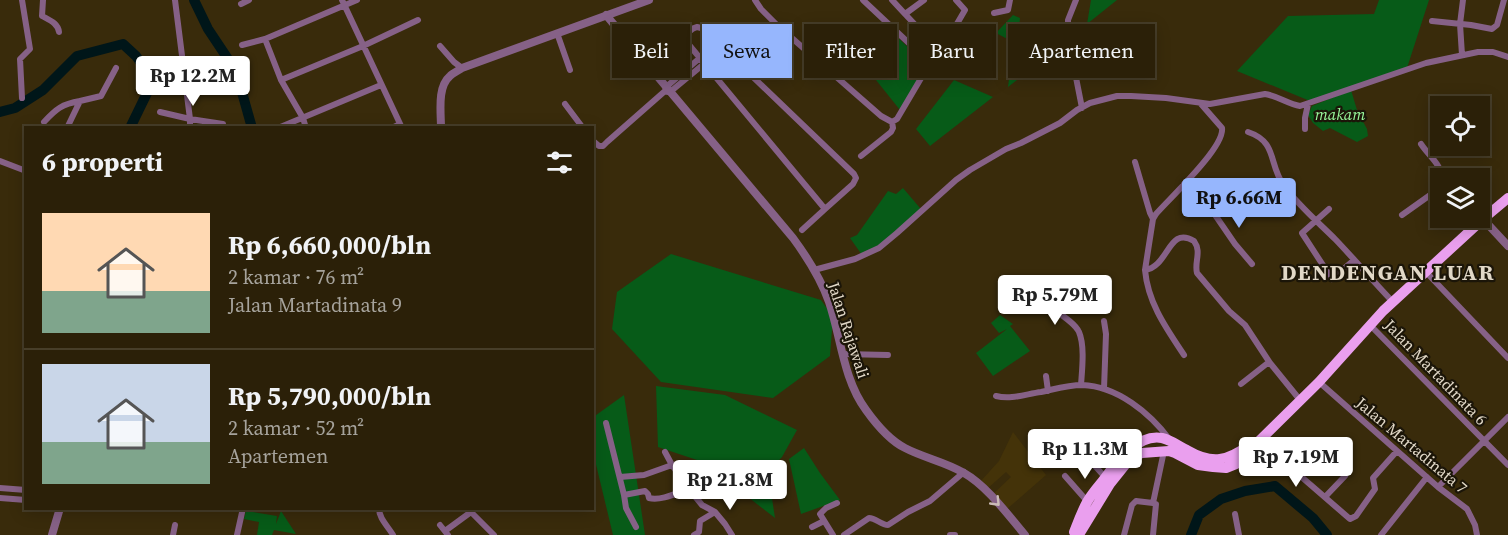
<!DOCTYPE html>
<html lang="id">
<meta charset="utf-8">
<style>
body{margin:0;font-family:"Source Serif 4",serif;background:#372d16;color:#f1f3f6;height:100vh;display:flex;flex-direction:column;font-size:22px;white-space:nowrap}
*{box-sizing:border-box;margin:0}
p{font-size:20px;color:#a6a39c}
.icon{flex:none;width:33px;height:33px;fill:none;stroke:currentColor;stroke-width:2;stroke-linecap:round;stroke-linejoin:round}
.map{position:relative;flex:1;overflow:hidden}
.panel{position:absolute;left:24px;top:126px;width:570px;height:384px;display:flex;flex-direction:column;background:#2b2008;border-radius:0px;box-shadow:0 3px 15px #0003,0 0 0 2px #473e29}
.panel>*{flex:none}
.top-card{position:absolute;left:612px;top:24px;width:570px;height:54px;display:flex;gap:12px}
.fabs{position:absolute;left:1430px;top:96px;display:grid;gap:12px}
.fabs a{display:grid;place-items:center;width:60px;height:60px;border-radius:0px;background:#2b2008;box-shadow:0 3px 15px #0003,0 0 0 2px #473e29;font-size:30px}
.price{position:absolute;translate:-50% -51px;padding:0 14px;border-radius:6px;background:#fff;color:#222;font-size:20px;line-height:39px;filter:drop-shadow(0 2px 3px #0008)}
.price::after{content:'';position:absolute;left:50%;top:36px;width:18px;height:14px;margin-left:-9px;background:inherit;clip-path:polygon(0 0,100% 0,50% 100%)}
.price.selected{background:#96b6fd;color:#111}
ul{padding:0;list-style:none}
li{display:flex;align-items:center;gap:18px;height:150px;padding:0 18px}
li+li{border-top:2px solid #473e29}
li span{display:grid;place-items:center;flex:none;width:168px;height:120px;border-radius:0px;color:#555}
li>.icon{margin-inline-start:auto}
span .icon{width:72px;height:72px;fill:#fffc;stroke-width:1}
li b{font-size:26px}
h2{display:flex;justify-content:space-between;align-items:center;height:72px;padding:0 18px;font-size:26px}
.chip{padding:0 21px;border-radius:0px;background:#2b2008;box-shadow:0 3px 15px #0003,0 0 0 2px #473e29;font-size:21px;line-height:54px}
.chip.selected{background:#96b6fd;color:#111}
.map>svg:first-child{display:block}
.built{fill:#443309}
.green{fill:#075b18}
.lines{fill:none;stroke-linecap:round;stroke-linejoin:round}
.river{stroke:#001619;stroke-width:10}
.minor{stroke:#866187;stroke-width:6}
.tertiary{stroke:#866187;stroke-width:8}
.trunk{stroke:#ea9fee;stroke-width:10}
.oneway{stroke:#cabab7}
.labels{text-anchor:middle;stroke-width:4.5;stroke-linejoin:round;paint-order:stroke}
.park-label{font-size:16px;font-style:italic;fill:#99fa9d;stroke:#1b1508}
.street-label{font-size:16px;fill:#e1d8c7;stroke:#1b1508}
.district-label{font-size:22px;font-weight:bold;letter-spacing:1.5px;fill:#e1d8c7;stroke:#1b1508}
</style>
<div class="map">
<svg width="1508" height="535" viewBox="0 0 1508 535">
<rect width="100%" height="100%" fill="#392b0b"/>
<path class="built" d="M1013,432l33,43 -39,34 -15,-14 19,-18 -5,-5 -19,17 -7,-7 19,-21z"/>
<path class="green" d="M1091,0h26l-30,24z
M1379,0h50l-22,68 -97,33 -73,-30 51,-55 86,-2z
M1013,15l7,3 -3,26 -21,-11z
M898,38l29,27 -27,45 -24,-30z
M1021,56l1,20 -14,11 3,-24z
M954,80l39,17 -63,49 -14,-17z
M1351,90l6,20 10,19 1,7 -11,6 -27,-14 -7,3 -10,-8 -5,-8 4,-9z
M903,188l17,20v3l-41,36 -17,8 -12,-17 7,-3 31,-44 8,3z
M671,254l150,46 12,17 -3,39 -57,42 -112,-16 -49,-53 5,-37z
M1000,315l13,9 -3,2 20,25 -37,25 -17,-23 31,-24 -8,4 -8,-10z
M656,386l69,9 72,35 -15,27 -14,15 7,46 -72,-56 -45,-15z
M624,395l21,140h-32l-20,-83 -1,-34z
M804,448l16,25 20,27 -39,14 -12,-55z
M246,511l31,5 -1,8 5,-13 15,23 -22,-4 -2,5h-15l2,-13 -15,-3z"/>
<g class="lines">
<path class="river" d="M194,0l14,29 28,42 16,57
M0,112l15,-4 28,-18 34,-34 46,-12 13,12 8,11 3,26 -17,35
M1191,535l8,-20 22,-16 24,-8 30,-5 38,32 14,17"/>
<path class="minor" d="M43,0l-1,16c7,4 16,7 17,16
M342,0l60,128
M755,0l6,9 16,16 104,91 11,6 5,-3 33,-56 9,-13 -34,-36 19,-14
M863,0l67,63
M892,0l13,14
M1076,0l-8,20v17l14,71
M241,4l8,-4
M994,13l14,-3 2,-10
M1432,21l39,4 21,4 5,-4 7,-25
M697,27l4,1 4,3 149,143 2,4 -3,6 -28,25 -140,-169c0,-6 7,-12 12,-13z
M557,33l13,37
M265,39l16,41 22,38 3,10
M242,45l23,-6 92,-39
M440,46l14,16 8,6
M939,50l12,-16 14,-24 -9,-10
M1462,55l-2,-31 3,-24
M281,80l82,-34 55,-26
M668,92h2l35,-29
M22,98l-2,-39 10,-10 -8,-49
M565,104l18,24
M1201,104l21,24c3,19 -52,70 -66,86l-3,5 -8,51c24,-3 23,-45 49,-29 8,11 0,21 3,32l32,38 16,14 25,38 30,37
M160,112l30,7 -15,-119
M44,122c12,-13 18,-18 36,-21
M67,128l13,-27 21,-5 15,-28
M190,128v-9l33,5
M278,128l103,-43
M392,128l8,-4
M1305,129v-11l3,-14
M1248,132c30,10 20,32 36,54 15,20 34,36 52,54 19,20 37,41 56,61
M592,140l7,6h4l4,-4 58,-51 1,-4 35,-30
M1421,144c8,12 20,20 21,34
M861,156l30,-24 2,-4 -1,-6
M0,161l26,10
M1135,162l15,51 3,6
M1184,184l27,25 24,35 17,20
M1329,209l-27,24 30,46 22,-19
M1402,215l38,-27
M1470,218l6,7
M802,230l23,-21
M814,270l41,-11 24,-11 18,-15 59,-53 14,-10 36,-21 15,-6 39,-20 17,-13 13,-7 27,-7h14l35,2 44,6 55,-10c13,2 23,10 35,12l126,-43 52,-11h15l15,5
M1145,270c3,33 21,58 39,85
M1425,271l83,87
M1046,304c9,7 29,18 33,28 6,14 3,38 2,53
M1370,325l138,140
M843,354l45,1
M1046,376l2,15
M1319,382l119,105 29,22 8,16 2,10
M1241,384l28,-22
M1104,389l2,-55 -2,-13
M996,396c15,4 30,-2 45,-4 14,-3 28,-7 41,-7 35,1 68,28 88,55
M606,423l18,72 21,-4 3,3 1,4c12,3 28,-5 40,-9l13,16 13,7 10,12 7,11
M1260,440l30,27 60,52 6,-3 19,-27 -2,-11 24,-27
M665,452l7,13
M1043,457l22,-15 6,5 5,-2 29,32
M1065,476l22,25
M620,477l24,-2 28,-10 17,24
M1438,487l70,-70
M0,488l26,2
M624,495l2,13 10,19
M1325,497l20,-21
M0,498l26,2
M1153,503l11,-52
M379,508c0,11 9,18 14,27
M1235,514l4,21
M440,525l8,10
M812,527l12,-6
M445,531l26,-19 23,23
M173,535l2,-10
M237,535l6,-27
M694,535l5,-3 1,-11 15,-9
M833,535l-13,-21 6,-6 11,-5
M844,535l25,-17c7,0 12,7 19,7l20,-13 22,-11 34,-29
M950,535h5
M1124,535l8,-30 4,-4 17,2 3,1 -3,31
M1381,535l46,-58"/>
<path class="tertiary" d="M606,15l187,223c14,19 28,41 36,64 12,35 14,77 37,108 10,14 23,30 39,38 19,10 41,14 59,25 23,13 44,42 61,62
M441,128c0,-16 -4,-41 9,-52 3,-3 8,-5 12,-8l187,-68
M1483,219l25,27
M52,535l8,-27"/>
<path class="trunk" d="M1074,532c4,-10 8,-21 13,-30 4,-7 9,-13 14,-19 13,-17 35,-50 61,-45 9,2 17,8 25,12 26,15 40,11 64,-6
M1075,535l5,-2 30,-49 16,-20 7,-7 9,-4 27,-2 6,2 23,12 15,2 13,1 10,-4 5,-3 10,-8 9,-13 59,-58 64,-71 100,-92 25,-21"/>
</g>
<defs><path id="oneway-chevron" d="M-2-3.5L2.5 0L-2 3.5" fill="none" stroke-width="1.6" stroke-linecap="round" stroke-linejoin="round" transform="scale(1.5)"/></defs>
<use class="oneway" href="#oneway-chevron" transform="translate(996 502) rotate(46)"/>
<g class="labels">
<g class="park-label">
<text x="1340" y="120">makam</text>
</g>
<g class="street-label">
<text transform="translate(849 330) rotate(72)" y="6">Jalan Rajawali</text>
<text transform="translate(1436 372) rotate(46)" y="6">Jalan Martadinata 6</text>
<text transform="translate(1412 445) rotate(40)" y="6">Jalan Martadinata 7</text>
</g>
<g class="district-label">
<text x="1388" y="280">DENDENGAN LUAR</text>
</g>
</g>
</svg>
<div class="fabs">
<a><svg class="icon" aria-label="locate" viewBox="0 0 24 24"><circle cx="12" cy="12" r="6"/><path d="M12 2v4M12 18v4M2 12h4M18 12h4"/></svg></a>
<a><svg class="icon" aria-label="layers" viewBox="0 0 24 24"><path d="M12 4l9 5-9 5-9-5zM3 14l9 5 9-5"/></svg></a>
</div>
<b class="price" style="left:193px;top:107px">Rp 12.2M</b>
<b class="price selected" style="left:1239px;top:229px">Rp 6.66M</b>
<b class="price" style="left:1055px;top:326px">Rp 5.79M</b>
<b class="price" style="left:1085px;top:480px">Rp 11.3M</b>
<b class="price" style="left:1296px;top:488px">Rp 7.19M</b>
<b class="price" style="left:730px;top:511px">Rp 21.8M</b>
<div class="top-card">
<a class="chip">Beli</a>
<a class="chip selected">Sewa</a>
<a class="chip">Filter</a>
<a class="chip">Baru</a>
<a class="chip">Apartemen</a>
</div>
<section class="panel">
<h2>6 properti<svg class="icon" aria-label="filters" viewBox="0 0 24 24"><path d="M4 7h16M4 17h16"/><circle cx="9" cy="7" r="2"/><circle cx="15" cy="17" r="2"/></svg></h2>
<ul>
<li><span style="background:linear-gradient(#ffd9b3 65%,#7fa58c 0)"><svg class="icon" aria-label="home" viewBox="0 0 24 24"><path d="M3 11l9-7 9 7M6 9v11h12V9"/></svg></span><div><b>Rp 6,660,000/bln</b><p>2 kamar · 76 m²</p><p>Jalan Martadinata 9</p></div></li>
<li><span style="background:linear-gradient(#c9d6e8 65%,#7fa58c 0)"><svg class="icon" aria-label="home" viewBox="0 0 24 24"><path d="M3 11l9-7 9 7M6 9v11h12V9"/></svg></span><div><b>Rp 5,790,000/bln</b><p>2 kamar · 52 m²</p><p>Apartemen</p></div></li>
</ul>
</section>
</div>
